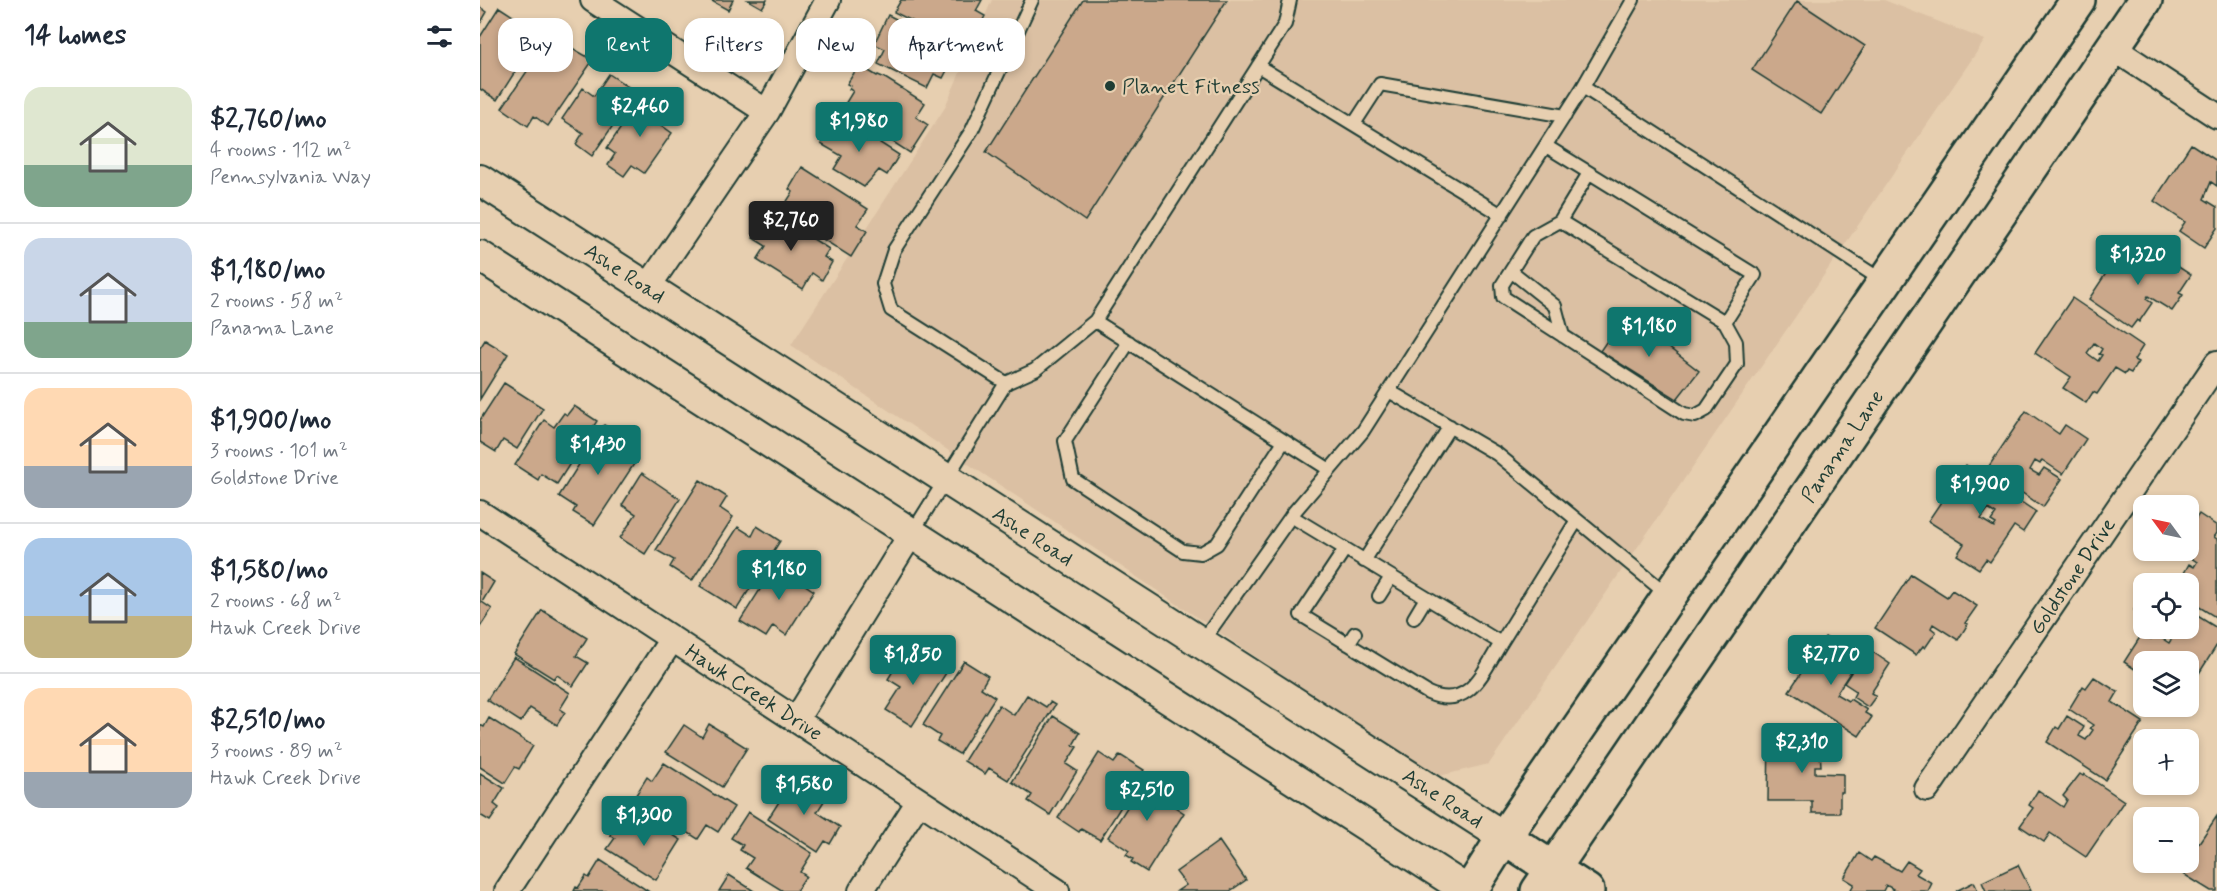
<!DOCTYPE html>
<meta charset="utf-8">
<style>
body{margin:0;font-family:Mynerve,sans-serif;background:#f6f6f7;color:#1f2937;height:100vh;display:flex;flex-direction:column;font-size:22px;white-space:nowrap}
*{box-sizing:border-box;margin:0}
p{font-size:20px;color:#747a83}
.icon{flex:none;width:33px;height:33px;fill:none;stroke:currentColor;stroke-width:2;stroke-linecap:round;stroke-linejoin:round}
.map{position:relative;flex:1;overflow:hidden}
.panel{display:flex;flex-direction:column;background:#fff;width:480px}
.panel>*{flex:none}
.top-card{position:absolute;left:18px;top:18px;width:570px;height:54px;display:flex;gap:12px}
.needle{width:39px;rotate:303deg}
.fabs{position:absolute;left:1653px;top:495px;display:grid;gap:12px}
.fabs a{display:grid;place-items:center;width:66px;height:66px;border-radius:12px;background:#fff;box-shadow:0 3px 9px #0003;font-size:30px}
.price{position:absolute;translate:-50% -51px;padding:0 14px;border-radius:6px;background:#0f766e;color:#fff;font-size:20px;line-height:39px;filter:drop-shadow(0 2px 3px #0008)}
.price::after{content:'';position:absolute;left:50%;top:36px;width:18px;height:14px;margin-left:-9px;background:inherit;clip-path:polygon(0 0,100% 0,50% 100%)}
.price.on{background:#222;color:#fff}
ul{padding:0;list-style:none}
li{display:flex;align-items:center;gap:18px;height:150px;padding:0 24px}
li+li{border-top:2px solid #e0e1e3}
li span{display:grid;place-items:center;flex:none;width:168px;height:120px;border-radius:18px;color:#555}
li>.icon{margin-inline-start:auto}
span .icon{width:72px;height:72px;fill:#fffc;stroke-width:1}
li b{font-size:26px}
h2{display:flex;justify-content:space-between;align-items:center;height:72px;padding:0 24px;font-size:26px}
.chip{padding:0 21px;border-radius:18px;background:#fff;box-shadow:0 3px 9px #0003;font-size:21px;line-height:54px}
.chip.on{background:#0f766e;color:#fff}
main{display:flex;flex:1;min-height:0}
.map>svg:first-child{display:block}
.built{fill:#dbc0a3}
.building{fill:#cba88b;stroke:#1f3d34;stroke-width:1.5;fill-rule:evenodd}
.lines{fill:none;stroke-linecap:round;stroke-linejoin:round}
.service-casing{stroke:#1f3d34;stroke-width:16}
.minor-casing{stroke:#1f3d34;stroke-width:28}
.tertiary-casing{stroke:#1f3d34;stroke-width:34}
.secondary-casing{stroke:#1f3d34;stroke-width:38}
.service{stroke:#e7cfb0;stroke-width:12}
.minor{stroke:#e7cfb0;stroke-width:24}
.tertiary{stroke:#e7cfb0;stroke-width:30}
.secondary{stroke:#e7cfb0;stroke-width:33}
.poi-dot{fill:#1f3d34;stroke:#e7cfb0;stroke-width:2}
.labels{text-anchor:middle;stroke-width:4.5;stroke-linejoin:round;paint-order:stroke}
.poi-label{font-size:21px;fill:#1f3d34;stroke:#e7cfb0;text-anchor:start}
.street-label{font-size:21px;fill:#1f3d34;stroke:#e7cfb0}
</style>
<main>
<section class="panel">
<h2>14 homes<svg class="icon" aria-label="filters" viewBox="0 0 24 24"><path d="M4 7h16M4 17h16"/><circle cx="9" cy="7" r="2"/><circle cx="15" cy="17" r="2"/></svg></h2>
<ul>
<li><span style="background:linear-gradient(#dfe7d0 65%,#7fa58c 0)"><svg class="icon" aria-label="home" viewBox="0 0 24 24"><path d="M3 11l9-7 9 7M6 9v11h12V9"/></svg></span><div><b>$2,760/mo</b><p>4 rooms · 112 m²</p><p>Pennsylvania Way</p></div></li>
<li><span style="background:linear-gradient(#c9d6e8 70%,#7fa58c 0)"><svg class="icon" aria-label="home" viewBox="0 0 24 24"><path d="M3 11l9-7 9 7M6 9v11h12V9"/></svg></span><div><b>$1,180/mo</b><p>2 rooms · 58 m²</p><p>Panama Lane</p></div></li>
<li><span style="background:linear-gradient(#ffd9b3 65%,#9aa5b1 0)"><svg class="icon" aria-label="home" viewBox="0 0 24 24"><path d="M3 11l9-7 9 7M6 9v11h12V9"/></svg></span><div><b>$1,900/mo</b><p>3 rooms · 101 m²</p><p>Goldstone Drive</p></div></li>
<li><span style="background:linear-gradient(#a9c7e8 65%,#c2b280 0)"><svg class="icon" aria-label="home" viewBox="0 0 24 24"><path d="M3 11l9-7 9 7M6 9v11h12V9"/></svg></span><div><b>$1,580/mo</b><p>2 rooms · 68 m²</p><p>Hawk Creek Drive</p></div></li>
<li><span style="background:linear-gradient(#ffd9b3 70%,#9aa5b1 0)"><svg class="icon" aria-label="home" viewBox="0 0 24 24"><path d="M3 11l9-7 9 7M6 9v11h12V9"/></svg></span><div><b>$2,510/mo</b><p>3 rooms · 89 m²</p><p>Hawk Creek Drive</p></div></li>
</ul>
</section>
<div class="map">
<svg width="1737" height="891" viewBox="0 0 1737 891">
<rect width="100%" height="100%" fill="#e7cfb0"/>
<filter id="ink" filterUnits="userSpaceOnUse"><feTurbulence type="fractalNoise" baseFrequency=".0167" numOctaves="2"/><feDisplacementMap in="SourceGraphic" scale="12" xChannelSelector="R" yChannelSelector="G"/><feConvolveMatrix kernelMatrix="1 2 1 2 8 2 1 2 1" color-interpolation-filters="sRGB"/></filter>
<g filter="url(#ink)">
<path class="built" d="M512,0h892l101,40 -496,724 -54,13 -644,-432 153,-236z"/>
<path class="building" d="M230,0h23l-5,10z
M268,0h19l-5,8z
M421,0h81l-6,11 9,5 -17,33 -74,-37z
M603,0h144l-142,221 -99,-69z
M1317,1l68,45 -44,68 -69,-44z
M0,7l7,5 -7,12z
M19,7l39,25 -15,22 2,2 -28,44 -17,-11v-52z
M408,15l60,30 -5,9 10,5 -10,19 -9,-4 -7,14 -49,-24 7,-15 -11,-5z
M71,36l42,24 -45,66 -14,-10 -6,10 -26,-18z
M379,65l18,11 1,-1 7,3 40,25 -9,14 12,8 -18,28 -68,-44 11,-18 -4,-2 2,-3 -4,-2z
M129,74l27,18 -44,64 -16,-12 7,-11 -21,-14 21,-31 11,8z
M163,95l26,18 -8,12 11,8 -28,40 -12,-8 -8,11 -16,-11 7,-11 -8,-6z
M363,119l56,36 -12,20 -8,-5 -15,17 -30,-18 8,-13 -21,-12 9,-16 5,3z
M1711,144l26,17v25l-6,-4 -7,17 13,8v21l-13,20 -25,-17 6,-9 -31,-21z
M322,167l66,42 -11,16 10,6 -16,26 -71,-45 13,-20 -4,-3z
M291,212l58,37 -5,8 8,5 -10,18 -10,-7 -9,16 -46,-29 9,-14 -13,-8z
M1646,243l37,25 5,-8 23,15 -12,18 4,2 -11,16 -24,-15 -2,3 6,4 -13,19 -2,-2 -6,8 -42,-29z
M1592,298l71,48 -9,14 4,2 -7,11 -4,-2 -2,3 -10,-6 -18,26 -4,-2 -7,11 -23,-15 8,-11 -36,-24zM1614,343l8,6 -3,5 3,1 -4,6 -11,-8z
M1145,314l74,57 -22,28 -77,-48z
M5,340l23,14 -28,45v-51z
M24,383l39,25 -26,41 -14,-9 -7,12 -16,-10v-22z
M94,406l23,15 -40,63 -16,-10 -3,6 -23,-15 29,-45 10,7 10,-14 3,2z
M1546,411l33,23 6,-9 21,14 -23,35 -21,-14 -2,4 -5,-3 -5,9 9,5 5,-7 18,11 -19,28 -56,-38z
M124,425l25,16 -7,11 14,9 -42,64 -21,-13 3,-5 -17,-11z
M1486,465l70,47 -13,20 -9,-6 -24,36 -4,-3 -7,10 -22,-14 7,-11 -36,-23zM1508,509l8,5 -5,7 5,3 -2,3 -13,-8z
M162,473l38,26 -35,55 -25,-16 16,-24 -14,-9z
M220,480l27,17 -7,11 13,9 -41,64 -22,-14 4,-7 -18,-10z
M1719,514l18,12v7l-3,4 3,2v79l-29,-18v-16h-10l11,-20 5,3 3,-5 -18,-12h9v-20z
M277,526l23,15 -43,68 -37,-23 38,-59 14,9z
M308,560l19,12 -6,10 13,9 -28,44 -13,-9 -7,11 -26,-16 35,-55 7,5z
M0,573l14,9 -12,20 10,7 -12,18z
M1431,574l36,23 5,-7 25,16 -12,17 3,1 -10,16 -25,-16 -2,4 5,4 -11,16 -2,-2 -7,9 -41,-27z
M1661,598l3,2v28h17l-4,7 12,8 8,-13 -2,-2h13v-18l29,18v17l-28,44 -1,-27h-44v13l-20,-13 18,-28 9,5 2,-3 -14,-9 4,-6 -8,-6 2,-3 -3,-2z
M62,610l45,28 -11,18 12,7 -15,23 -16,-11 -3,4 -40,-25z
M1345,637l34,22 -23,35 12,7 2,-2 17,11 -2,3 7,4 -13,19 -70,-45z
M427,648l39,25 -34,53 -26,-16 15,-23 -13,-8z
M1387,648l23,16 -19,29 5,3 -8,11 -15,-10 3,-6 -12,-8z
M34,657l56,36 -10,16 5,3 -8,13 -27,-17 -9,14 -34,-22z
M484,661l24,15 -7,12 14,9 -36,57 -22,-13 3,-5 -17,-11z
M1614,677l24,15 -6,10 31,20 -38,58 -58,-38 9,-15 3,2 8,-13 17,11 -5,9 7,4 7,-10 -3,-2 3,-3 -24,-16 14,-23 3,2z
M547,695l19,12 4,-5 5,3 -47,75 -19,-12 -4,6 -21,-13 35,-56 15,10z
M573,716l27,17 -7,12 4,2 -11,17 11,7 -27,44 -22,-14 4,-6 -20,-13z
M9,718l44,28 -14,23 -4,-2 -10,16 -25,-16v-42l4,2z
M229,724l38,24 -25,39 -56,-35 18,-27 18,12z
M1289,735h50l2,31h-6v7l28,1v18h-3v21h-28v-12h-44z
M619,753l15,10 6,-8 24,15 -44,70 -19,-11 -2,3 -21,-14z
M184,763l70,44 -16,25 -11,-7 -9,14 -64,-41 13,-21 5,4z
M0,773l24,15 -10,16 5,4 -9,13 -10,-6z
M669,773l28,18 -8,12 15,10 -37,59 -16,-10 2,-3 -7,-4 3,-4 -21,-14z
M1600,774l3,2 1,-2 40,27 -38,56 -36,-24 -6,9 -24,-16 13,-18 -4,-3 9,-15 25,17 4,-7 -4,-4z
M314,778l32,20 -9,14 23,15 -10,17 -5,-3 -7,11 -50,-33z
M268,812l64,41 -12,19 6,4 -10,15h-13l-37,-23 7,-10 -13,-8 3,-5 -12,-7z
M1737,816v75h-6l-31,-19 6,-10h2v-3z
M140,818l24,15 7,-12 30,19 -25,40 -49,-31 8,-11 -5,-3z
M739,841l27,39 -16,11h-53l9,-6 -10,-13z
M1379,853l12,8 3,-4 26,14 7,-10 13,8 -4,5 16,9 -4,8h-37l2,-2 -7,-4 -3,6h-33l4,-7 -10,-6z
M120,860l48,31h-74l2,-4 2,1 8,-12 3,2z
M1538,865l13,26h-45l-4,-9z
M249,875l25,16h-35z
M1494,882l4,9h-22z"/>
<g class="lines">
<defs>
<path id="service" d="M1153,0l-50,87 300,194
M778,66l244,149
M874,124l26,-40 185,32
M1066,146l209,129 -30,47 -165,-101
M1109,173l-29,48 -27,15 -31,49 1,12 181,117 11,2 11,-6 31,-46 -1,-22 -11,-20
M1031,271l44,35 8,30
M615,321l235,149
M649,342l-64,99 8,38 110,72 18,2 16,-9 67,-103
M526,383l29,-13 60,-49 190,-297 5,-24
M909,391l108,63 171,141
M811,516l210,127 76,-123
M432,533l94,-150 -115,-73 -8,-26 11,-34 78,-120 60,-130
M865,549l-44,66 127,78c41,18 55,-21 73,-50
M884,561l86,-135
M899,596l12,-19
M934,618l12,-20
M722,642l92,-130 69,-81 220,-344
M868,644l7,-11"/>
<path id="minor" d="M113,0l174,112
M1633,48l104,68
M168,287l119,-175 61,-112
M0,513l577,378
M316,720l115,-186
M1447,789l290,-426
M27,891l165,-252
M381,891l58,-90"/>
<path id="tertiary" d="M0,180l1024,657
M0,256l988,635"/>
<path id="secondary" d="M1024,837l83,54
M990,891l34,-54 574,-837
M1058,891l607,-891"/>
</defs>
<use href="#service" class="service-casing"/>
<use href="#minor" class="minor-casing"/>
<use href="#tertiary" class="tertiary-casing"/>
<use href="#secondary" class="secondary-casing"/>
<use href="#service" class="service"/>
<use href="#minor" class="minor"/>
<use href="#tertiary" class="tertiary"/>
<use href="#secondary" class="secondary"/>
</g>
</g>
<circle class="poi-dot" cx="630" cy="86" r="6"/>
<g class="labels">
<g class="poi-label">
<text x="642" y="93">Planet Fitness</text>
</g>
<g class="street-label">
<text transform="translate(145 273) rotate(33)" y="7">Ashe Road</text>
<text transform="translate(1362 446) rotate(-56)" y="7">Panama Lane</text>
<text transform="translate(553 536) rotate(33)" y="7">Ashe Road</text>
<text transform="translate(1592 576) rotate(-56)" y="7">Goldstone Drive</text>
<text transform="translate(274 692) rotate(33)" y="7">Hawk Creek Drive</text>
<text transform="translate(963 798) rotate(33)" y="7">Ashe Road</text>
</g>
</g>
</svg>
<div class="fabs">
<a><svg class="needle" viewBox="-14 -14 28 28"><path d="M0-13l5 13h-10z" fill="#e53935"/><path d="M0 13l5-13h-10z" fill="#747a83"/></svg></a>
<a><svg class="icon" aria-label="locate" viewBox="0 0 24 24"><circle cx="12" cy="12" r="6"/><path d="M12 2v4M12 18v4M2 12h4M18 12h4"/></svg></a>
<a><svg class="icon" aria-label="layers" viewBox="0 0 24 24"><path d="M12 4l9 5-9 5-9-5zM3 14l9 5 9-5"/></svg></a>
<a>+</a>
<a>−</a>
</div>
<b class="price" style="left:160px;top:138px">$2,460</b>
<b class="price" style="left:379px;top:153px">$1,980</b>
<b class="price on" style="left:311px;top:252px">$2,760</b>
<b class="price" style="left:1658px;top:286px">$1,320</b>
<b class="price" style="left:1169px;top:358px">$1,180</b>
<b class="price" style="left:118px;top:476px">$1,430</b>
<b class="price" style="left:1500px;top:516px">$1,900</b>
<b class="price" style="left:299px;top:601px">$1,180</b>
<b class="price" style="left:433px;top:686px">$1,850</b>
<b class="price" style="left:1351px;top:686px">$2,770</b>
<b class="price" style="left:1322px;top:774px">$2,310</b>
<b class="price" style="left:324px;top:816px">$1,580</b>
<b class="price" style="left:667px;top:822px">$2,510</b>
<b class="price" style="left:164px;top:847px">$1,300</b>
<div class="top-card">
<a class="chip">Buy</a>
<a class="chip on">Rent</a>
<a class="chip">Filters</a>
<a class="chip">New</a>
<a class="chip">Apartment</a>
</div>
</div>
</main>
